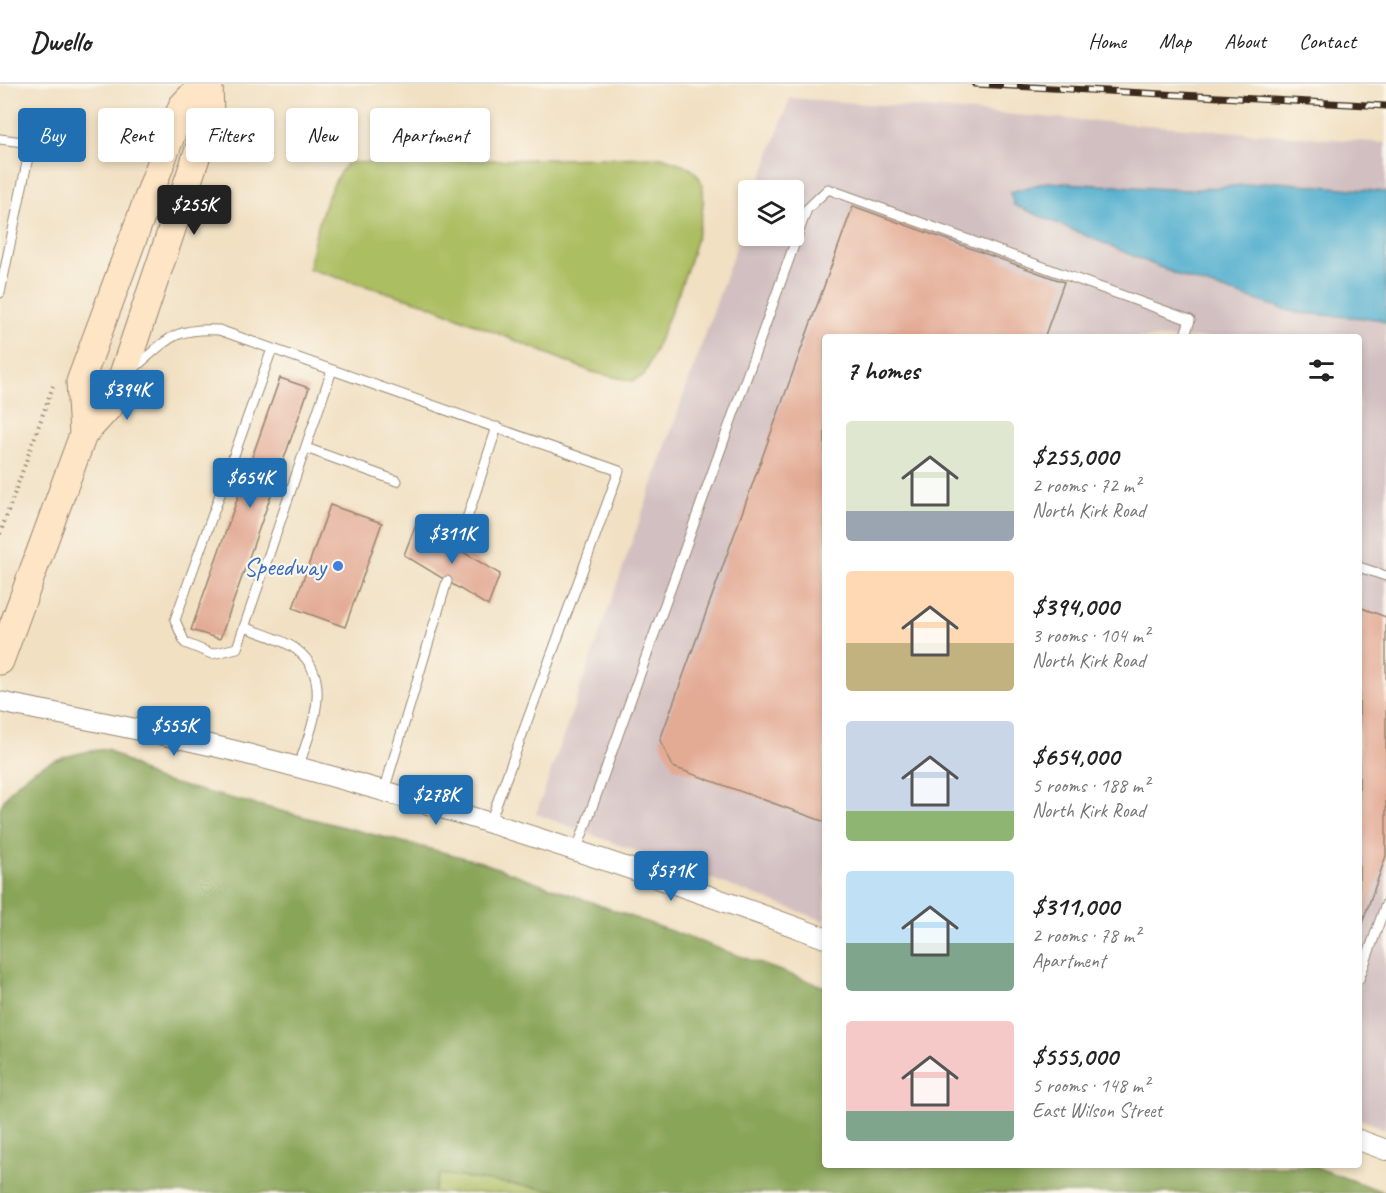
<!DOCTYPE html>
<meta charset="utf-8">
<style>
body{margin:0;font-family:Caveat,sans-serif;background:#f2f2f2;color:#222;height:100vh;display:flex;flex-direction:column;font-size:22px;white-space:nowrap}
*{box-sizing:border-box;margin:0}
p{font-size:20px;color:#767676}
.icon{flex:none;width:33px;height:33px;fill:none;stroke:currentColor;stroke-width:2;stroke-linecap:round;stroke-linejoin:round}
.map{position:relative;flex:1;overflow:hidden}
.panel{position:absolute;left:822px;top:250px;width:540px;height:834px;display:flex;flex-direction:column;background:#fff;border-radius:6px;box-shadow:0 3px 9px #0003}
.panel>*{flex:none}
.top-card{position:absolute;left:18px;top:24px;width:570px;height:54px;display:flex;gap:12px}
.fabs{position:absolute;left:738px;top:96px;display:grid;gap:12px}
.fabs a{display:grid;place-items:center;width:66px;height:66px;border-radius:6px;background:#fff;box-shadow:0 3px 9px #0003;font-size:30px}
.price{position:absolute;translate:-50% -51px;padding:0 14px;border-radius:6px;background:#1f6fb2;color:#fff;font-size:20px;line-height:39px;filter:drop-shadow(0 2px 3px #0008)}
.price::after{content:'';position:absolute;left:50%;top:36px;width:18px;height:14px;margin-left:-9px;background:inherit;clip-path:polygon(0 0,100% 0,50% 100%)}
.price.current{background:#222;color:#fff}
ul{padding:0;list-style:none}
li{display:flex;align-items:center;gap:18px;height:150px;padding:0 24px}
li span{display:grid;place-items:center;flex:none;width:168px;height:120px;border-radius:6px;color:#555}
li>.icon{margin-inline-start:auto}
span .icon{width:72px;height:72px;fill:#fffc;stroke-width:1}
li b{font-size:26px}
h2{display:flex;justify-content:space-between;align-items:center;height:72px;padding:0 24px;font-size:26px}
.pill{padding:0 21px;border-radius:6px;background:#fff;box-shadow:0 3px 9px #0003;font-size:21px;line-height:54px}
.pill.current{background:#1f6fb2;color:#fff}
header{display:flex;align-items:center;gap:36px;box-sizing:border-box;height:84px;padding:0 30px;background:#fff;border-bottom:2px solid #e0e0e0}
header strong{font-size:28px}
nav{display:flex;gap:33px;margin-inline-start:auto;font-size:21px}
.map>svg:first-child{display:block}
.industrial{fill:#d2bfc1}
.green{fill:#acbe62;stroke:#747440;stroke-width:1.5}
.forest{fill:#89a558;stroke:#62683b;stroke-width:1.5}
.water{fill:#50adce;stroke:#466c76;stroke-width:1.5}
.building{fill:#e3aa94}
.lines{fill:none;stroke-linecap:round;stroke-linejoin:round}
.lane-casing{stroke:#968570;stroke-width:11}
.street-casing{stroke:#968570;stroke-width:22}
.secondary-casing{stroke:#968570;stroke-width:29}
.path{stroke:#968570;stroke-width:4;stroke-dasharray:1.5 4.5;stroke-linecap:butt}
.lane{stroke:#fff;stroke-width:9}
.street{stroke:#fff;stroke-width:20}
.secondary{stroke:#fde5c5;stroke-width:27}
.rail-casing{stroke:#3b2a1e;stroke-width:7}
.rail{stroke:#fbf7ec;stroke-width:4.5;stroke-dasharray:14;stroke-linecap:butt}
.shop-dot{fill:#3f7fe0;stroke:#fbf7ec;stroke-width:2}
.labels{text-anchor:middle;stroke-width:4.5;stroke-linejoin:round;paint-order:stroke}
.shop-label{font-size:26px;fill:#366cbe;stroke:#fbf7ec;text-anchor:end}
</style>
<header>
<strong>Dwello</strong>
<nav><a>Home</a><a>Map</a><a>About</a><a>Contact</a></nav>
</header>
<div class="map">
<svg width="1386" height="1109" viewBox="0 0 1386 1109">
<rect width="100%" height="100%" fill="#fbf7ec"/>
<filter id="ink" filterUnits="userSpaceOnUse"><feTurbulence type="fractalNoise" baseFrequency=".0167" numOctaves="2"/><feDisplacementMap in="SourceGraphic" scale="12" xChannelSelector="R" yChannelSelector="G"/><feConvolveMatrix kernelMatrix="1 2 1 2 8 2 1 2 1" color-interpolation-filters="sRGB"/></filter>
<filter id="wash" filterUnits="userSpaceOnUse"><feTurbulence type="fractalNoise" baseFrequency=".008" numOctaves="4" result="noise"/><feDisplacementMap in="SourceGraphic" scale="24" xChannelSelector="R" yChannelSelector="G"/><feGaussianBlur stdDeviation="1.35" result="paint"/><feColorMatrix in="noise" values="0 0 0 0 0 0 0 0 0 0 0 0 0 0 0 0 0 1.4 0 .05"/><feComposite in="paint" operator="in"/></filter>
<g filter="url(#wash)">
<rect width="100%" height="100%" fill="#f1e0c2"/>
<path class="industrial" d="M790,14l596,45v986l-27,-10v-781h-534v583l-289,-107 212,-601v23h46v-46h-37z"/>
<path class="green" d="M661,73c14,5 32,8 39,22 18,34 -41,160 -56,197l-12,5 -40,-9 -166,-68 -117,-35c4,-32 18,-82 38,-106z
M440,1090l132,19h-139z"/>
<path class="forest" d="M107,665l48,30 326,83 344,125v179h488l73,27h-814l-132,-19 -7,19h-433v-385c19,-41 66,-55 107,-59z"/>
<path class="water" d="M1047,98l139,8 91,-8 109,10v131l-8,-4 -81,-6 -112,-35 -171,-73 -4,-13z"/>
<g id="blocks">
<path class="building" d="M853,122l211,76 -20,56h-219v484l-152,-55 -13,-27z
M280,294l29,10 -89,251 -29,-9z
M330,421l52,18 -37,104 -52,-19z
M416,440l84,50 -12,32 -84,-51z
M1359,523l27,10v239l-27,76z"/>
</g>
</g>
<g filter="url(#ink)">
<use href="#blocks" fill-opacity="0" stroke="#968570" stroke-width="1.5"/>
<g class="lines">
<defs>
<path id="lane" d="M0,55l31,4 -31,150
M272,265l-97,271 10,23 27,11 25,-6 95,-278
M133,285c34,-28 39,-42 86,-39l400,141 -129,351
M306,364l91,33
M457,465l40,-122
M1359,483l27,9
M245,543c16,7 38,12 52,23 38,29 13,81 1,118
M384,707l63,-210
M577,765l230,-640 21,-20 362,131 -6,18
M1359,895l27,-75"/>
<path id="street" d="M0,618c78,16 157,30 235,49 201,50 396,115 590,187
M1359,1056l27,10"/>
<path id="secondary" d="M83,351l-3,-53 102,-276 21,-22
M0,577l83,-226 31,-34 96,-285 -1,-32"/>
</defs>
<use href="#lane" class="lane-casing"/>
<use href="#street" class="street-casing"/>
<use href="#secondary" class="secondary-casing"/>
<path class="path" d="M0,450l53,-148"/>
<use href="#lane" class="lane"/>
<use href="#street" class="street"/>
<use href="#secondary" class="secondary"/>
<defs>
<path id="rail" d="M975,0l411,22"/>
</defs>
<use href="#rail" class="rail-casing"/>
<use href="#rail" class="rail"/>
</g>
</g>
<circle class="shop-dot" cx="338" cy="482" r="6"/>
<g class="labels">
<g class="shop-label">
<text x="326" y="491">Speedway</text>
</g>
</g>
</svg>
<div class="fabs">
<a><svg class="icon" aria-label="layers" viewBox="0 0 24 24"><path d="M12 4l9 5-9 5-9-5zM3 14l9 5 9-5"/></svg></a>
</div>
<b class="price current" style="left:194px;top:152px">$255K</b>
<b class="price" style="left:127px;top:337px">$394K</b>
<b class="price" style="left:250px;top:425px">$654K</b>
<b class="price" style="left:452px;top:481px">$311K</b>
<b class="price" style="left:174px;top:673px">$555K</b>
<b class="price" style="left:436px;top:742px">$278K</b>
<b class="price" style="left:671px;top:818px">$571K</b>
<div class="top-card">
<a class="pill current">Buy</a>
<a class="pill">Rent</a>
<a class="pill">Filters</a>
<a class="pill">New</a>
<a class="pill">Apartment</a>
</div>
<section class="panel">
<h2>7 homes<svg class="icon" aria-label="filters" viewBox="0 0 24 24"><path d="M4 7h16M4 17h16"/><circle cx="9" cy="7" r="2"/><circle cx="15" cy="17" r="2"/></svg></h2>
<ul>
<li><span style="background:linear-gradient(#dfe7d0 75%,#9aa5b1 0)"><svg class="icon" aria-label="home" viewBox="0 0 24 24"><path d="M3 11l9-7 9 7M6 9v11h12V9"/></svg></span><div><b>$255,000</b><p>2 rooms · 72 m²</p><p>North Kirk Road</p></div></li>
<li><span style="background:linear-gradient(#ffd9b3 60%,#c2b280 0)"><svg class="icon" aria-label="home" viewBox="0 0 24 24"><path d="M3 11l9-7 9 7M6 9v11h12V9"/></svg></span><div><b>$394,000</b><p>3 rooms · 104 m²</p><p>North Kirk Road</p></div></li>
<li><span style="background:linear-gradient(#c9d6e8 75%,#8fb573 0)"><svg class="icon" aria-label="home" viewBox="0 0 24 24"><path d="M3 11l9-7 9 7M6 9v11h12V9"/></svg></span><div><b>$654,000</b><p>5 rooms · 188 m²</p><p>North Kirk Road</p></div></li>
<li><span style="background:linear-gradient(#bfe0f5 60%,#7fa58c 0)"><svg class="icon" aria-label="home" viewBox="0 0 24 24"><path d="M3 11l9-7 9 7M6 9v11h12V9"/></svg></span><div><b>$311,000</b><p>2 rooms · 78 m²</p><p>Apartment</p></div></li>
<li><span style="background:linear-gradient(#f6c9c9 75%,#7fa58c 0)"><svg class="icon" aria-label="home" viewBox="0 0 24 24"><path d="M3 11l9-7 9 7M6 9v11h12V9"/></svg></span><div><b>$555,000</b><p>5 rooms · 148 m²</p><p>East Wilson Street</p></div></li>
</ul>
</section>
</div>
